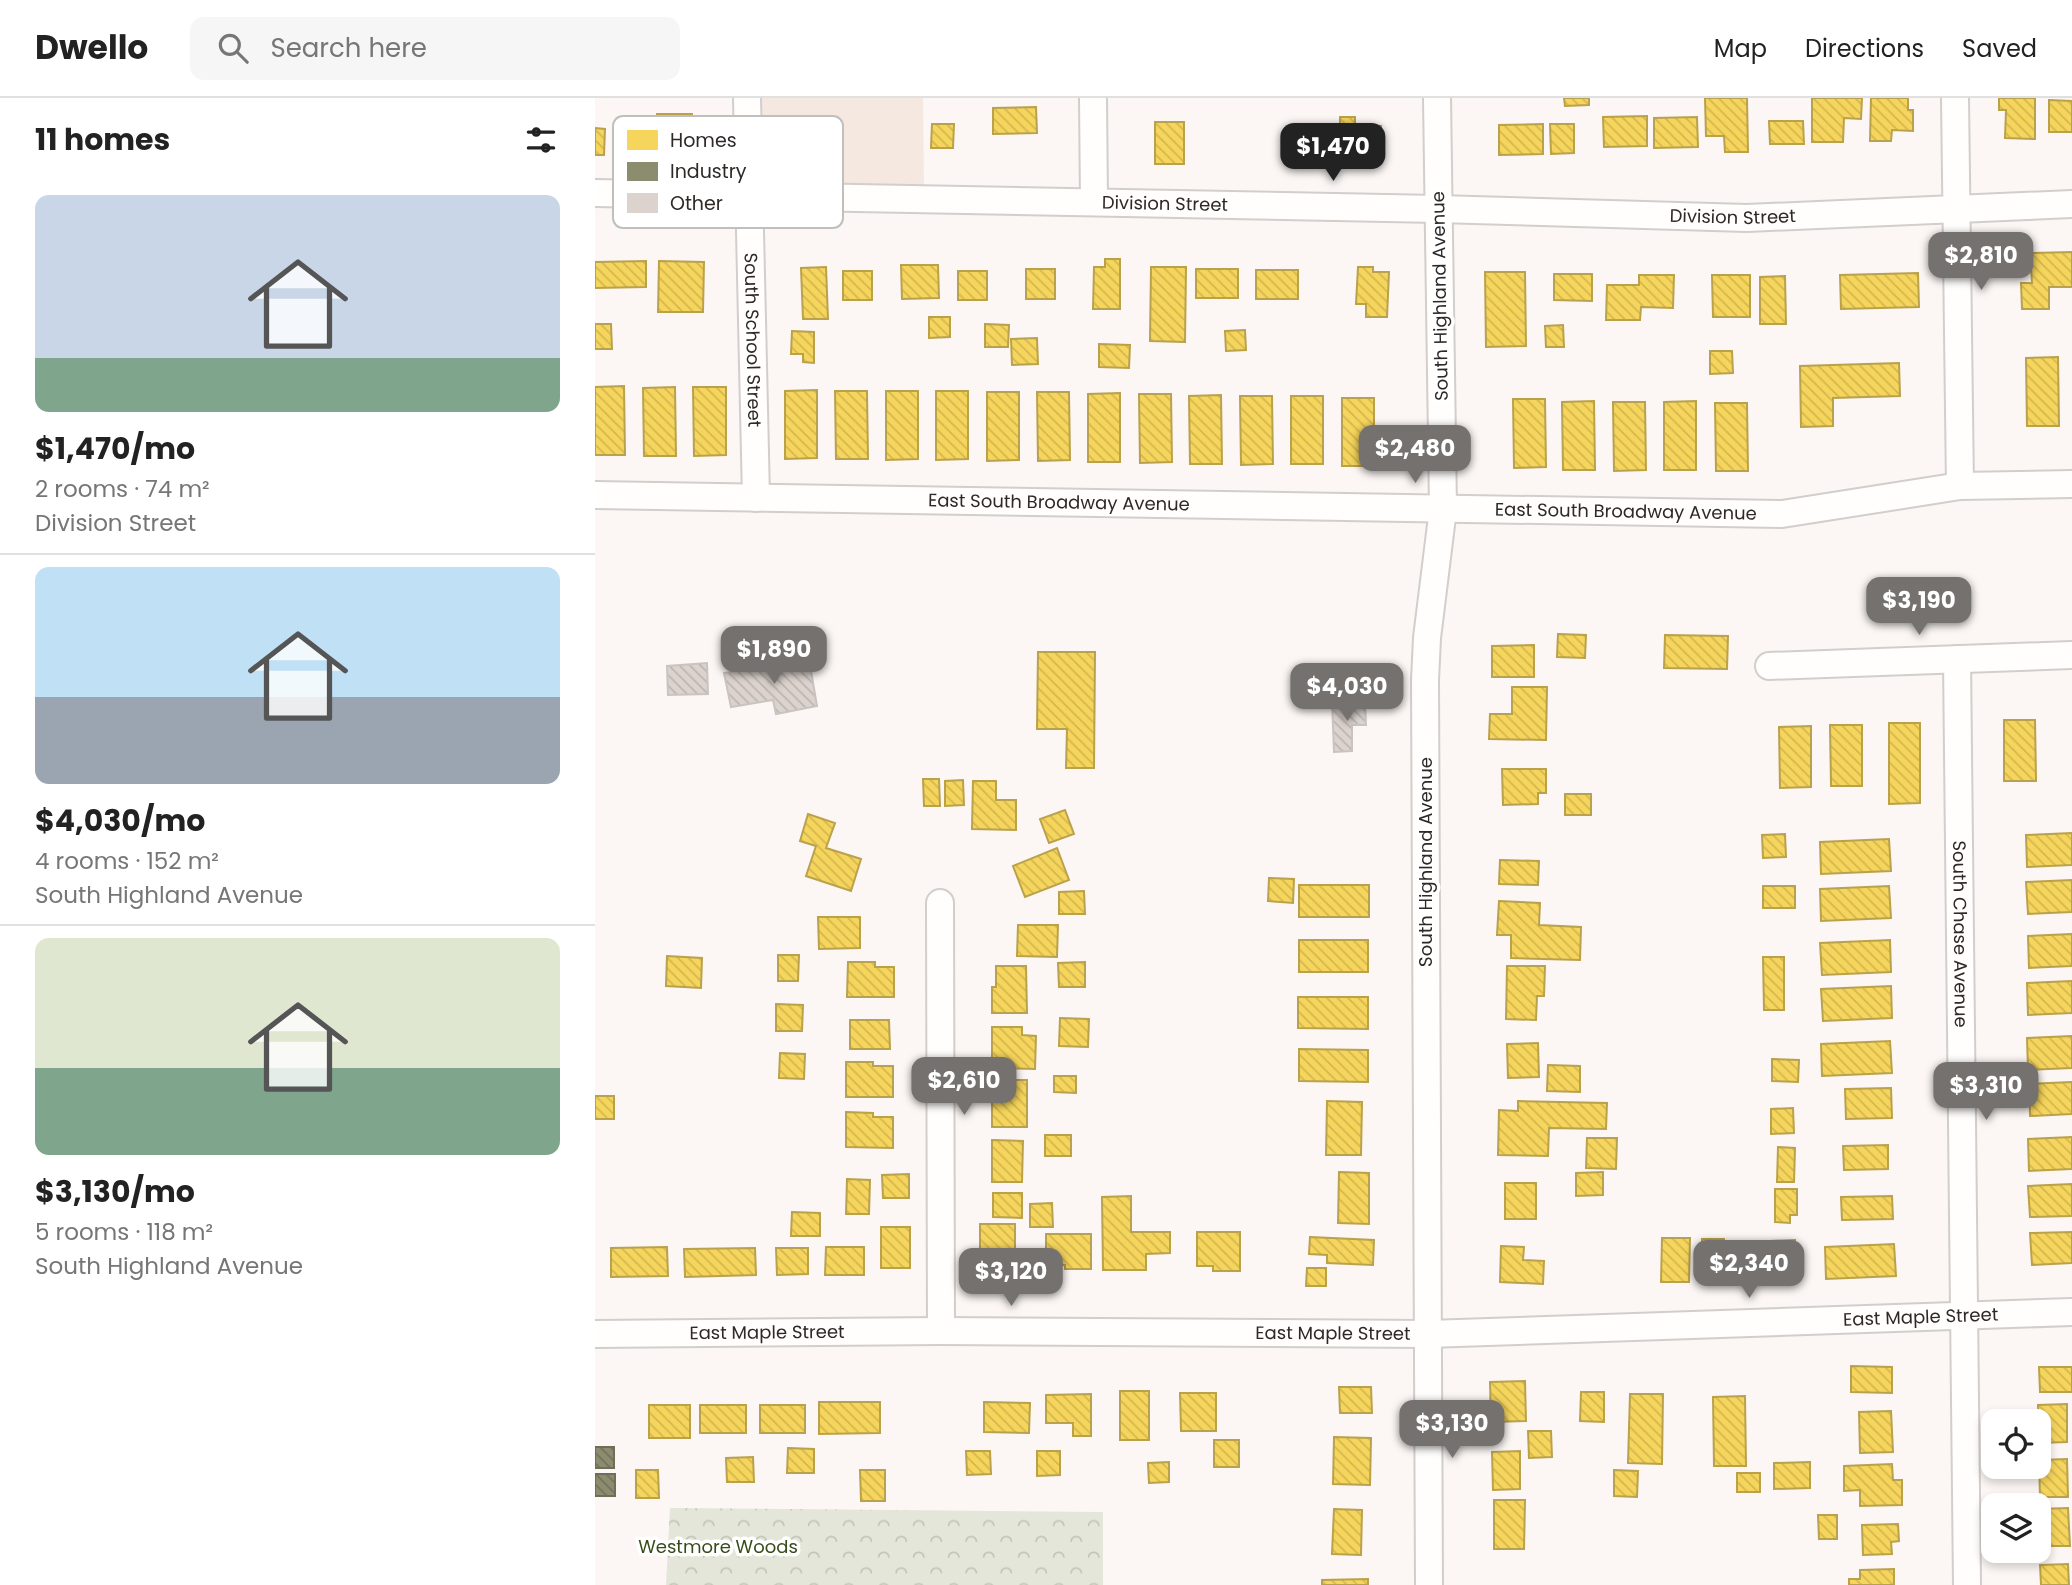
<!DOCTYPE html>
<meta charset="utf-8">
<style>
body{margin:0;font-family:Poppins,sans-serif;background:#f6f6f6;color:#222;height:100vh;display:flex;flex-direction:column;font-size:26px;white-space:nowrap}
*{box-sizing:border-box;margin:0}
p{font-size:23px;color:#767676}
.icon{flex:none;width:38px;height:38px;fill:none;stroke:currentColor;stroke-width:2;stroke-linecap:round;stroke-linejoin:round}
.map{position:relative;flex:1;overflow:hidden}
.panel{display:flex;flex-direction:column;background:#fff;width:595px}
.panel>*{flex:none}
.buttons{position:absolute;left:1386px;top:1311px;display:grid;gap:14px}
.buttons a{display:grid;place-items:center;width:70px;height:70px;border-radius:14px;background:#fff;box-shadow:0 4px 10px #0003;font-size:35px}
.price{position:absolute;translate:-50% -60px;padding:0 16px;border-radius:14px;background:#75716f;color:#fff;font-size:23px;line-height:46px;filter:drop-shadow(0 2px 4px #0008)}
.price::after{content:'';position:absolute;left:50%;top:42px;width:21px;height:16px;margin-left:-10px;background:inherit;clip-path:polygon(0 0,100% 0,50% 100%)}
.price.active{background:#222;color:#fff}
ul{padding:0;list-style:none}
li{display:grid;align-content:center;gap:14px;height:371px;padding:0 35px}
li+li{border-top:2px solid #e0e0e0}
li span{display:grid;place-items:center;height:217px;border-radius:14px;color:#555}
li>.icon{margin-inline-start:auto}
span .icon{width:126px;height:126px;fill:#fffc;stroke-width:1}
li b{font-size:30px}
h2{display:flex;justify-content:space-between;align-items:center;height:84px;padding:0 35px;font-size:30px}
header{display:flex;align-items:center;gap:42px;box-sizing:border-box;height:98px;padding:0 35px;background:#fff;border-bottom:2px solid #e0e0e0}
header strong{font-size:33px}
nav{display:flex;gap:38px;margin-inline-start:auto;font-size:24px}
.search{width:490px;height:63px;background:#f6f6f6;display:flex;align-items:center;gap:18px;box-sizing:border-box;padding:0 24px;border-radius:14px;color:#767676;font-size:26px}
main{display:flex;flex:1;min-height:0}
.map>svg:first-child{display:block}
.built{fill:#f4e8e0}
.park{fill:url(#park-crowns)}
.homes{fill:url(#homes-back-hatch);stroke:#baa14c;stroke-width:2}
.industry{fill:url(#industry-back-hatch);stroke:#706e59;stroke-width:2}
.building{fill:url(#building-back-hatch);stroke:#c8c4c1;stroke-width:2}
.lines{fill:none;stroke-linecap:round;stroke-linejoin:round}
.street-casing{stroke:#d2cecb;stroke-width:30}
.street{stroke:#fffefd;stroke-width:26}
.labels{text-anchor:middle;stroke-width:7;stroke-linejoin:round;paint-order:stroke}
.street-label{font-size:18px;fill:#2d2927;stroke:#fff}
.park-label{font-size:18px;fill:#374c19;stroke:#fff}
.key{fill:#fff;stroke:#c0bfbe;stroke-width:2}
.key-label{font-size:19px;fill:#2d2927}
</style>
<header>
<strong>Dwello</strong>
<div class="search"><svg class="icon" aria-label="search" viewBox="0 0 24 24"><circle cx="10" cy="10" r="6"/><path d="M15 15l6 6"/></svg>Search here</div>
<nav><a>Map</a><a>Directions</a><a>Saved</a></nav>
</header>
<main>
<section class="panel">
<h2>11 homes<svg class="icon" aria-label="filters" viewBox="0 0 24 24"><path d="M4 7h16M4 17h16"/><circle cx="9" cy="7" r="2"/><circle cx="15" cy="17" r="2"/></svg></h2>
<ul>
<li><span style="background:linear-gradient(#c9d6e8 75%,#7fa58c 0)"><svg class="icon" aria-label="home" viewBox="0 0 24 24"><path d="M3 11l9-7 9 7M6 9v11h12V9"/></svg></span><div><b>$1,470/mo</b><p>2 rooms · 74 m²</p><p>Division Street</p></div></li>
<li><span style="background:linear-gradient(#bfe0f5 60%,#9aa5b1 0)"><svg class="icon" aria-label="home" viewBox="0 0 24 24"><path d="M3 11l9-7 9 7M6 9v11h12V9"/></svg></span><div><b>$4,030/mo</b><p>4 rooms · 152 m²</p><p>South Highland Avenue</p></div></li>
<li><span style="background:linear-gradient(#dfe7d0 60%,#7fa58c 0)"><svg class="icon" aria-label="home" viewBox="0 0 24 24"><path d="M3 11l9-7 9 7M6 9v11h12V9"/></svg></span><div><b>$3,130/mo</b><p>5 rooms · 118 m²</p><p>South Highland Avenue</p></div></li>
</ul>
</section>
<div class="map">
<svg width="1477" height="1487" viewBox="0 0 1477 1487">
<defs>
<pattern id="park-crowns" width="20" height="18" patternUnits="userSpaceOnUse" patternTransform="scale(1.75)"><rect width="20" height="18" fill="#e3e6d8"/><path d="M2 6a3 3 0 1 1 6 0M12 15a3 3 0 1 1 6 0" fill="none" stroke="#c3c5b9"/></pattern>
<pattern id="homes-back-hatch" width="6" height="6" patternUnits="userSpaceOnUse" patternTransform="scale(1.75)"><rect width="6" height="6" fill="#f6d55c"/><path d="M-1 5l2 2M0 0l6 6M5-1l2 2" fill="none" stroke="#d3b750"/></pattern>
<pattern id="industry-back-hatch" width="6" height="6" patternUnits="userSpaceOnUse" patternTransform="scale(1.75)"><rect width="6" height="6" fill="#8c8c6e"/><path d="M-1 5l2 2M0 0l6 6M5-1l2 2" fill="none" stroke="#73725a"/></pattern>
<pattern id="building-back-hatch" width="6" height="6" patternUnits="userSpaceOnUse" patternTransform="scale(1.75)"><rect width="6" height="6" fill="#dcd3ce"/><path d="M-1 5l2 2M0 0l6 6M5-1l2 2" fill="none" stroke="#bdb5b1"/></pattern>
</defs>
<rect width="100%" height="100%" fill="#fcf7f4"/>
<path class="built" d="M158,0h170l1,94 -170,-2z"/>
<path class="park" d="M75,1410l433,4v73h-437z"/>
<path class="homes" d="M969,0h25v7l-24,1z
M1110,0h42l1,54h-23l-1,-16h-18z
M1217,0h50l-1,21 -17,-1 -1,24h-31z
M1276,0h37v12h5v21l-21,-1 -1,11h-21z
M1404,0h36v41l-30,-1 1,-28h-7z
M1454,2l23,1v31h-23z
M441,9l1,26 -44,1v-26z
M62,16h35l-1,41h-34z
M1052,18v30l-43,1 -1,-30z
M745,19h15v8l26,1v33l-76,-1 1,-33 34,1z
M1102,19l1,30 -44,1v-30z
M1174,23h34l1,23h-34z
M560,24h29v42h-29z
M337,26h22l-1,24h-22z
M948,26v30l-44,1v-30z
M955,26h24v29l-23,1z
M0,30l10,1 -1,26h-9z
M1477,154v35h-23v22h-27l-1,-26h11l-2,-30z
M510,161h15v50h-27l1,-42h11z
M51,163v26l-51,1v-26z
M64,163l45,1 -1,50h-45z
M306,167h37l1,33 -37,1z
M231,169l2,52h-25l-2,-51z
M556,169h35l-1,75 -35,-1z
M763,169h15v5h16l-2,45h-21v-13h-10z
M431,171h29v30h-29z
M601,171h42v29h-42z
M661,172h42v29h-42z
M248,173h29v29h-29z
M363,173h29v29h-29z
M890,174h40l1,74 -40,1z
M1323,175l1,34 -78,2 -1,-34z
M959,176h38v27l-38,-1z
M1044,177h35l-1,33 -32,-1 -1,13h-34l1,-35h32z
M1117,177h38v42h-37z
M1190,178l1,48h-26v-47z
M334,219h21v20l-21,1z
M0,226h16l1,25h-17z
M390,226l24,1 -1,22h-23z
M968,227l1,22h-18l-1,-21z
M650,232l1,20 -20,1 -1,-20z
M197,233l22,1v31l-11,-1v-8h-12z
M442,240l1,26 -26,1 -1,-26z
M504,246l31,1 -1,23 -30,-1z
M1115,253h22l1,22 -23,1z
M1463,259l1,69h-32l-1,-68z
M1304,265l1,33 -67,2v28l-32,1 -1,-61z
M29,288l1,69h-30v-68z
M80,289l1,69h-32l-1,-68z
M98,289h33v68l-32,1z
M222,292v68l-32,1v-68z
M240,293h32l1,68h-32z
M291,293h32v68l-32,1z
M341,293h32v68l-32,1z
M392,294h32v68l-32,1z
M442,294h32l1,68 -32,1z
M525,295v69h-32v-68z
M544,296h32l1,68 -32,1z
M626,297l1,69h-32l-1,-68z
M645,298h32l1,68 -32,1z
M696,298h32v68h-32z
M747,300h32v68h-32z
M918,301h32l1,68 -32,1z
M999,303l1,69h-32l-1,-68z
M1101,303v69h-32v-68z
M1018,304h32l1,68 -32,1z
M1120,305h32l1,68h-32z
M963,536l28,1 -1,23 -28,-1z
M1070,537l63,1 -1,33 -63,-1z
M939,547v32h-42v-31z
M443,554h57l-1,116h-28l1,-39h-30z
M917,589h35l-1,53 -57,-1 1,-25h22z
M1409,622h31l1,61h-32z
M1294,625h31v80l-31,1z
M1235,627h32v61h-31z
M1216,628v61l-31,1 -1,-61z
M907,671h44v24h-8v11l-35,1z
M328,681h16l1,27h-16z
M368,682l1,25 -19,1v-25z
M378,683h23v19h20v30l-44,-1z
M970,696h26v21h-26z
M470,712l9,24 -25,9 -9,-24z
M213,716l27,9 -9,25 35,11 -10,32 -45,-15 10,-30 -16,-5z
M1477,735v32l-45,2 -1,-32z
M1190,736l1,23 -23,1 -1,-23z
M1294,741l2,32 -70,3 -1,-32z
M462,750l12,32 -44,17 -12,-31z
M905,762l39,1 -1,24 -39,-1z
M674,780l25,1 -1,24 -25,-2z
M1477,782v32l-44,2 -2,-32z
M704,787h70v32h-70z
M1168,788h32v22h-32z
M1294,788l2,32 -70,3 -1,-32z
M489,793l1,23h-26v-22z
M904,803l41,2 -1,22 42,2 -1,33 -69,-2v-23h-14z
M223,819h42v31l-41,1z
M423,827h40l-1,32 -40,-1z
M1477,836v32l-43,2 -1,-32z
M704,842h69v32h-69z
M1295,842l1,32 -69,3 -2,-32z
M183,857h21l-1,26h-20z
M72,858l35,2 -1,30 -35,-2z
M1168,859h21v53h-20z
M253,864h27v5h19v30h-47z
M490,864v25h-26l-1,-24z
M401,868h30l1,47h-35v-26h4z
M912,868h38l-1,30h-7l-1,24 -30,-1z
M1477,883v32l-44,2 -1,-32z
M1296,888l1,32 -69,3 -2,-32z
M703,899h70v32l-70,-1z
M181,906l27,1 -1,26h-26z
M465,920l29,1 -1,28 -29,-1z
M255,922h39l1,29h-40z
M397,929h30v8l14,1 -1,33 -43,-1z
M1477,938v32l-44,2 -1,-32z
M1295,943l2,32 -70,3 -1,-32z
M943,945l1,34 -31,1 -1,-34z
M704,951l69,1v32l-69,-1z
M185,955l25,1 -1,25 -25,-1z
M1177,961l27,1 -1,22 -26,-1z
M251,964h27v4h20v31h-47z
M953,967l32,1v26l-33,-1z
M459,978h22v17l-22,-1z
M402,982h30v47h-35v-27h5z
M1477,984v32l-42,2 -1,-32z
M1296,990l1,30 -46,1 -1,-30z
M0,998h19v23h-19z
M732,1003l35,1 -1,53h-35z
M923,1003l89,2 -1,26 -57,-1 -1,28 -50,-1 1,-45 19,1z
M1198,1010l1,25 -23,1v-25z
M251,1014l27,1v4h20v31l-47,-1z
M450,1037h26v21h-26z
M1477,1039v32l-43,2 -1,-32z
M992,1040h30l-1,31 -30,-1z
M397,1042l31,1 -1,41h-30z
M1293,1047v24l-44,1 -1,-24z
M1183,1049l17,1 -1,34h-17z
M744,1074l30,1v51l-31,-1z
M1008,1074v23l-27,1v-23z
M314,1076v24h-26l-1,-23z
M252,1081l23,1 -1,34h-23z
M910,1085h31v36h-31z
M1477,1086v32l-42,1 -2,-31z
M1180,1091h22v26h-7v8l-15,-1z
M398,1095h29v25l-29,-1z
M536,1098v36h39v21l-24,1v16h-43l-1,-73z
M1297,1098l1,23 -51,1 -1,-23z
M457,1105l1,24h-23v-23z
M197,1114l28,1v23h-29z
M385,1126h35v46h-30v-20h-5z
M286,1129h29v41h-29z
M602,1134h43v39h-27v-5h-16z
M1477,1134v31l-40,2 -2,-32z
M451,1136h45v35h-26v-4h-19z
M715,1139l64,3 -1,25 -46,-2v-8l-18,-1z
M1067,1140h28l-1,44h-28z
M1107,1141h22v24h-22z
M1200,1142v28l-23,1 -1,-28z
M1299,1146l2,32 -70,3 -1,-32z
M906,1148l23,1 -1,13 21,1 -1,23 -43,-2z
M72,1149l1,29 -57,1v-29z
M231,1149h38v28h-39z
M160,1150l1,27 -71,2 -1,-28z
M181,1150h32v26l-31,1z
M712,1170h19v18h-20z
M1256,1268l41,1v26l-41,-1z
M1444,1269h33v25h-32z
M930,1283l1,40 -35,1 -1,-40z
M744,1289h32l1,26h-32z
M525,1293h29v49h-29z
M986,1294h23v30l-24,-1z
M585,1295h36v38h-35z
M496,1296v42h-18v-13h-27v-28z
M1035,1296h33l-1,70 -34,-1z
M1150,1298l1,70h-32l-1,-69z
M224,1304h61v31l-61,1z
M389,1304l46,1 -1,30 -45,-1z
M1472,1306v38l-28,1 -1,-38z
M54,1307h41v33h-41z
M105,1307h46v28h-46z
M165,1307h45v28h-45z
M1296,1313l2,41 -33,1 -1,-41z
M933,1333h23l1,26 -23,1z
M739,1339l37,1 -1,47 -37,-1z
M619,1342h25v27h-25z
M193,1350l26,1v24h-27z
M371,1353h24l1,23 -24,1z
M442,1353h23v24l-23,1z
M925,1353v38l-27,1 -1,-38z
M158,1359l1,25h-27l-1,-24z
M1472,1361l1,38h-28l-1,-37z
M574,1364v20l-20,1 -1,-20z
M1215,1364v26l-36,1v-26z
M1297,1366l1,16h9v25l-42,1v-16l-16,1v-25z
M41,1372h22l1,28h-23z
M265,1372h25v31h-24z
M1019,1372l24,1 -1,26 -23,-1z
M1142,1375h23v19h-23z
M899,1402h31l-1,49h-30z
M1473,1410l2,38h-29l-1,-37z
M739,1411l28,1 -1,45 -29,-1z
M1223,1417h19v24h-18z
M1303,1426l1,17 -8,1 1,12 -29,1 -1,-30z
M1473,1466l1,21h-28l-1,-20z
M1299,1471v16h-45v-6h11v-9z
M773,1481v6h-46v-5z"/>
<path class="industry" d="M0,1349h19v21h-19z
M0,1376h20v22h-20z"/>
<path class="building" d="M214,561l8,47 -41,8 -3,-14 -42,7 -7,-34z
M112,565l1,31 -40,1 -1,-29z
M737,603h33l1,24h-14v26l-18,1z"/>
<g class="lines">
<defs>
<g id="street">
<path id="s1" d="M152,0l9,400"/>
<path d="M498,0l1,104"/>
<path d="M1360,0l5,388"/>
<path id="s2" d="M0,95l843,16 309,9 325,-14"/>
<path id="s3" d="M0,397l1187,19 178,-28 112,-2"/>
<path id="s4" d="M1362,561l10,926"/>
<path d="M1174,568l303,-11"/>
<path d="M345,805l1,428"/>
<path id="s5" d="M0,1236l346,-3 487,3 644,-22"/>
<path d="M834,1487l-4,-905 2,-42 16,-129 -6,-411"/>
</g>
</defs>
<use href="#street" class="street-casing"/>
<use href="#street" class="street"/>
</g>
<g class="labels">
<g class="street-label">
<text dy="6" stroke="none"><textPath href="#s2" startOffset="570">Division Street</textPath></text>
<text dy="6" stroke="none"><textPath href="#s2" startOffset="1138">Division Street</textPath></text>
<text transform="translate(845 198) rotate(-91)" y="6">South Highland Avenue</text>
<text dy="6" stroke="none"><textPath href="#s1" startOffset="242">South School Street</textPath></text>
<text dy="6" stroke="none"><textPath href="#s3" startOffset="464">East South Broadway Avenue</textPath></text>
<text dy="6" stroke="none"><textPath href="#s3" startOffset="1031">East South Broadway Avenue</textPath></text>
<text transform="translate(831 764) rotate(-90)" y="6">South Highland Avenue</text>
<text dy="6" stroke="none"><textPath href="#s4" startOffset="275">South Chase Avenue</textPath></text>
<text dy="6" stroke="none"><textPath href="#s5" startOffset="1326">East Maple Street</textPath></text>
<text dy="6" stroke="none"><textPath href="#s5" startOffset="172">East Maple Street</textPath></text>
<text dy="6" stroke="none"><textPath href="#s5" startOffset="738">East Maple Street</textPath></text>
</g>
<g class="park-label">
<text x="123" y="1455">Westmore Woods</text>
</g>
</g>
<rect x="18" y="18" width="230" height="112" rx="10" class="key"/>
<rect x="32" y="32" width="31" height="20" fill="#f6d55c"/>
<rect x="32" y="64" width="31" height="19" fill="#8c8c6e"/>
<rect x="32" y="95" width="31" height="20" fill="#dcd3ce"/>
<g class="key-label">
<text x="75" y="49">Homes</text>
<text x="75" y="80">Industry</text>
<text x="75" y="112">Other</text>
</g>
</svg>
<div class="buttons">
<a><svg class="icon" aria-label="locate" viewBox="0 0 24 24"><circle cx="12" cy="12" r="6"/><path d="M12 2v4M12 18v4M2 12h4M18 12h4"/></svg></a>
<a><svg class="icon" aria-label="layers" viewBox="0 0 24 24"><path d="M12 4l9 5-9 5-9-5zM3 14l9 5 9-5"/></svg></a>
</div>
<b class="price active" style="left:738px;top:85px">$1,470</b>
<b class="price" style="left:1386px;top:194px">$2,810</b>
<b class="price" style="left:820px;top:387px">$2,480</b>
<b class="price" style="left:1324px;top:539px">$3,190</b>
<b class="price" style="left:179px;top:588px">$1,890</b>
<b class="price" style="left:752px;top:625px">$4,030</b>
<b class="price" style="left:369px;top:1019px">$2,610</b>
<b class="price" style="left:1391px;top:1024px">$3,310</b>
<b class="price" style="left:1154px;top:1202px">$2,340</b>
<b class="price" style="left:416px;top:1210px">$3,120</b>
<b class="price" style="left:857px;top:1362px">$3,130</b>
</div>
</main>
